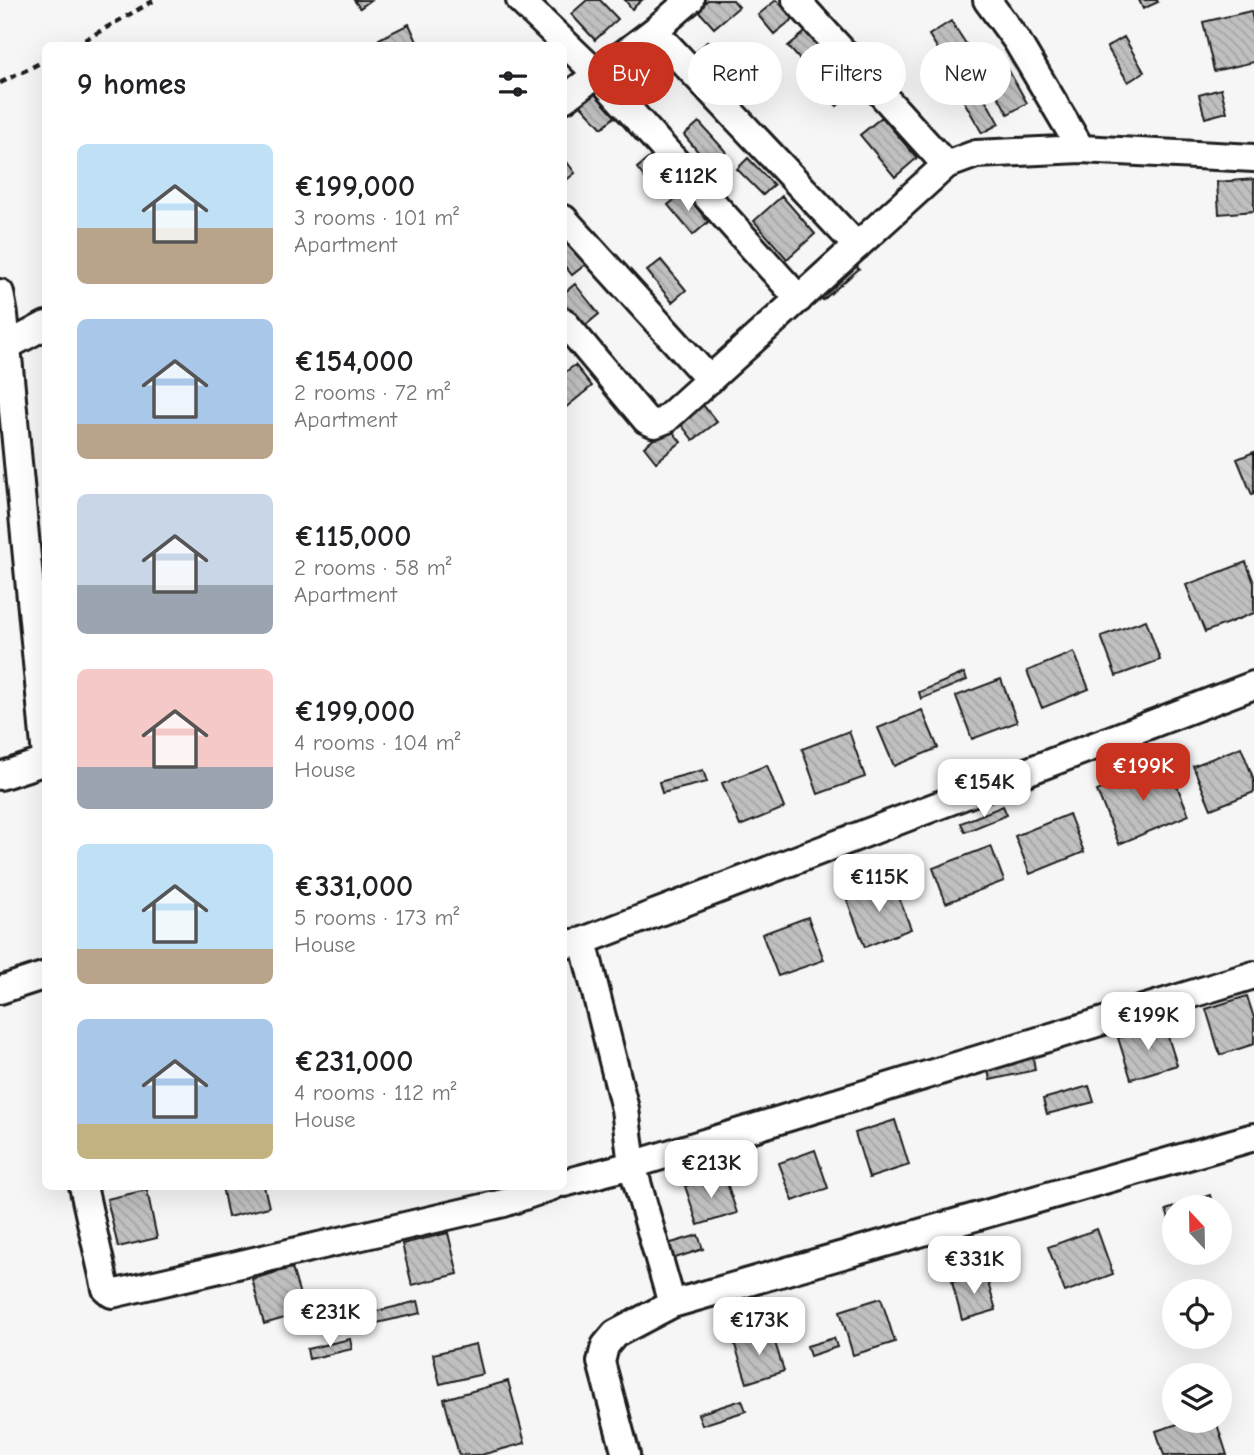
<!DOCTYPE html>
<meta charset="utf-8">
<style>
body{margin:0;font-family:"Comic Neue",sans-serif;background:#f2f2f2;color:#202124;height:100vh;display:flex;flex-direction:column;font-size:26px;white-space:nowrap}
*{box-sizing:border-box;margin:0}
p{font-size:23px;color:#757577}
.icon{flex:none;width:38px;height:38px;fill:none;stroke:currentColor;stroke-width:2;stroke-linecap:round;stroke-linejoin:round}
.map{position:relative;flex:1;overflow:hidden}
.drawer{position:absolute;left:42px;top:42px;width:525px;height:1148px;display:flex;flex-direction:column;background:#fff;border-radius:10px;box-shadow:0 7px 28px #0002}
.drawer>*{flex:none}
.banner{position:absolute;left:588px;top:42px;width:560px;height:63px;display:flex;gap:14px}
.needle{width:46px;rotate:338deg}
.tools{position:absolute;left:1162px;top:1195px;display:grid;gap:14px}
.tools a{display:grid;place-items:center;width:70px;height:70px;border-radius:50%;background:#fff;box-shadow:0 7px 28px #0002;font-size:35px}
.price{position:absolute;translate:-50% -60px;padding:0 16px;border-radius:14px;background:#fff;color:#222;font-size:23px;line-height:46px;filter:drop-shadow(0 2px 4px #0008)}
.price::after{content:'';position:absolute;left:50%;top:42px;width:21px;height:16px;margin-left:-10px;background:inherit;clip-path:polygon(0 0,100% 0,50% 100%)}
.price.on{background:#c8321e;color:#fff}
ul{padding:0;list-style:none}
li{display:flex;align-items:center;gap:21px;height:175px;padding:0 35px}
li span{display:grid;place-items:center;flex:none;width:196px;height:140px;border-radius:10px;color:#555}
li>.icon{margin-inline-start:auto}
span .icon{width:84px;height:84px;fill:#fffc;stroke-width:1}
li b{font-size:30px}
h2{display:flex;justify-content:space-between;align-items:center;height:84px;padding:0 35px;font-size:30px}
.tag{padding:0 24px;border-radius:32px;background:#fff;box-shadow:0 7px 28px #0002;font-size:24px;line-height:63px}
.tag.on{background:#c8321e;color:#fff}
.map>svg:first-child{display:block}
.building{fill:url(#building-back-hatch);stroke:#1c1c1c;stroke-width:2}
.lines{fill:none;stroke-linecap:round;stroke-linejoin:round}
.minor-casing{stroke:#1c1c1c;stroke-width:32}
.path{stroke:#1c1c1c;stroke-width:4.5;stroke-dasharray:7 5;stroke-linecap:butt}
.minor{stroke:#fff;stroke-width:26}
</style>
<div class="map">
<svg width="1254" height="1455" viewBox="0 0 1254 1455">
<defs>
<pattern id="building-back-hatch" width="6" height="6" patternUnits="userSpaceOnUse" patternTransform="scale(1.75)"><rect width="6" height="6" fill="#c0c0c0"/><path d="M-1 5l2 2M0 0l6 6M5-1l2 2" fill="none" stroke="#a4a4a4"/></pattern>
</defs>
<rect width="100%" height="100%" fill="#f6f6f6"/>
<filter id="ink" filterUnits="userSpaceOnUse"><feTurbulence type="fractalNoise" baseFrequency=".0143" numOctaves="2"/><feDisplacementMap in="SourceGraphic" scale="14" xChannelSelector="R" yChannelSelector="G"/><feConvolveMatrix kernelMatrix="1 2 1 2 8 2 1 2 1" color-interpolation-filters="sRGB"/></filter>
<g filter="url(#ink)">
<path class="building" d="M354,0h17l-11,8z
M587,0h13l18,19 -23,21 -24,-26z
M625,0h17l-10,9z
M708,0h25l6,7 -25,21 -17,-19z
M776,0l18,18 -20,16 -16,-19z
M1139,0h18l1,2 -15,7z
M1251,11l3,15v36l-40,9 -11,-49z
M951,21l27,41 -23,14 -26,-41z
M409,24l10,22h-37l-3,-7z
M809,29l27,31 -21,17 -27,-31z
M1124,37l20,35 -16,10 -21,-35z
M708,41l36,37 -16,15 -36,-37z
M634,52l23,27 -16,13 -23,-26z
M1004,62l23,41 -19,11 -23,-41z
M841,72l15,16 -19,18 -15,-17z
M596,84l25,27 -19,17 -25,-27z
M978,86l21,38 -17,9 -21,-37z
M1221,89l6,23 -22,6 -6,-23z
M882,117l35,41 -22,19 -35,-42z
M699,122l27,30 -16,14 -26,-31z
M653,155l21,27 -16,13 -21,-27z
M564,158l11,15 -11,9z
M748,158l26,27 -11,10 -26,-26z
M1254,179v32l-35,3 -2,-32z
M684,192l24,30 -15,13 -25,-30z
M782,196l33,38 -28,25 -33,-38z
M564,237l22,27 -14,11 -8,-10z
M848,257l11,12 -36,31 -11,-12z
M661,260l25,30 -14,12 -25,-31z
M575,284l24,30 -18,15 -17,-22v-14z
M575,365l17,21 -28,23v-36z
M703,405l14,17 -24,18 -13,-17z
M669,427l12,15 -25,20 -12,-15z
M1254,452v42l-2,1 -15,-36z
M1246,562l8,21v30l-49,19 -19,-47z
M1146,620l14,40 -44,16 -15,-40z
M1074,652l15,37 -47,19 -15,-37z
M964,673l3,7 -46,19 -2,-7z
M1001,679l16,43 -45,17 -16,-43z
M922,710l16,38 -44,18 -16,-38z
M849,731l16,46 -47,17 -16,-45z
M1241,747l13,33v12l-43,17 -18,-43z
M1167,762l22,53 -70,29 -22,-53z
M767,765l17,43 -44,18 -18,-43z
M703,770l4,12 -45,11 -3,-11z
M1003,806l4,9 -42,17 -4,-9z
M1069,814l15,38 -54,22 -15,-38z
M991,846l13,35 -58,22 -13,-35z
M893,882l18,47 -46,18 -18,-47z
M808,917l16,43 -46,16 -16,-42z
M1247,996l7,22v26l-34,11 -14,-46z
M1164,1024l13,41 -46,14 -13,-41z
M1033,1057l2,13 -45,10 -3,-15z
M1089,1086l5,16 -47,12 -4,-15z
M895,1120l14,45 -40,13 -14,-45z
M815,1150l13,38 -35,13 -14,-38z
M724,1174l13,39 -39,12 -13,-39z
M222,1186h42l5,21 -41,10z
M147,1190l10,48 -39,9 -11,-48z
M1210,1195l4,13h-40v27l-8,-25z
M1097,1229l16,45 -48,18 -17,-45z
M448,1233l10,41 -46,11 -10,-41z
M698,1235l5,14 -37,12 -5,-15z
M292,1268l13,44 -41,12 -12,-45z
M985,1273l11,37 -34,10 -10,-38z
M881,1298l14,44 -42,13 -13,-44z
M418,1301l3,12 -53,12 -2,-11z
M771,1330l13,41 -37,12 -13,-41z
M834,1338l3,9 -27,9 -3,-10z
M350,1339l2,10 -43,10 -2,-10z
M476,1344l7,30 -43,10 -7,-30z
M508,1381l17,62 -44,12h-22l-15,-56z
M742,1400l4,11 -44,14 -4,-11z
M1187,1421h29l11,34h-63l-8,-24z"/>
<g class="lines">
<defs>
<path id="minor" d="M520,0l76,73 203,226
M796,0l150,165
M987,0l30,41 64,108
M654,31l203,215
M564,99l90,-68 36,-31
M564,219l146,161
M0,293l4,22 42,442
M564,322l82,98 9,4 10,-4 281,-255 30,-11 105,-5 173,9
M7,346l39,-21
M0,776l46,-15
M564,945l19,-4 671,-256
M0,990l46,-15
M564,1183l68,-18 -7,-56 -42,-168
M83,1186l23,103 6,5 392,-91 49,-17
M672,1304l-40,-139 622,-190
M626,1455l-25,-93 4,-16 10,-12 57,-30 582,-167"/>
</defs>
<use href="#minor" class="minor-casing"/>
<path class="path" d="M74,46l81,-46
M0,83l46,-23"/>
<use href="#minor" class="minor"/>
</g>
</g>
</svg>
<div class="tools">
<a><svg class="needle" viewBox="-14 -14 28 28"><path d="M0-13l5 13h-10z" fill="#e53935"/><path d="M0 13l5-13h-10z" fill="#757577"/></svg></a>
<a><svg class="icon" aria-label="locate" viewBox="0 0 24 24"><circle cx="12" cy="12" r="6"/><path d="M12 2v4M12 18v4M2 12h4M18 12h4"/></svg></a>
<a><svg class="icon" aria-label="layers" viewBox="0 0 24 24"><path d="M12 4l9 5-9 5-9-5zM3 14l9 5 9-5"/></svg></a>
</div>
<b class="price" style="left:688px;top:213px">€112K</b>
<b class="price on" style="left:1143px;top:803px">€199K</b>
<b class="price" style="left:984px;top:819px">€154K</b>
<b class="price" style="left:879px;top:914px">€115K</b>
<b class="price" style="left:1148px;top:1052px">€199K</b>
<b class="price" style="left:711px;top:1200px">€213K</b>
<b class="price" style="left:974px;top:1296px">€331K</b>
<b class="price" style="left:330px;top:1349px">€231K</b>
<b class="price" style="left:759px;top:1357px">€173K</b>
<div class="banner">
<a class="tag on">Buy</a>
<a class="tag">Rent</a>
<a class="tag">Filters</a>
<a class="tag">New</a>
</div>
<section class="drawer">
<h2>9 homes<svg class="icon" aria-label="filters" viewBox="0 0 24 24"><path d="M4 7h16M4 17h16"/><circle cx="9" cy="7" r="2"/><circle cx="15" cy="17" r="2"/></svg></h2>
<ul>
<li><span style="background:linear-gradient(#bfe0f5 60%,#b9a48a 0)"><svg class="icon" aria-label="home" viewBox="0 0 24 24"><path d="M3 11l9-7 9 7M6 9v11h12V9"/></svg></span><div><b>€199,000</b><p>3 rooms · 101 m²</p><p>Apartment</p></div></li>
<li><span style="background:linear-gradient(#a9c7e8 75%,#b9a48a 0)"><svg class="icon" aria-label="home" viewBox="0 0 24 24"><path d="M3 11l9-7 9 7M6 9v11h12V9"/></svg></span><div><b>€154,000</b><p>2 rooms · 72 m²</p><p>Apartment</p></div></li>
<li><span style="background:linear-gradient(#c9d6e8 65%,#9aa5b1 0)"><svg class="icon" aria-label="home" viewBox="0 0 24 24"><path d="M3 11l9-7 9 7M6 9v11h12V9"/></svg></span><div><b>€115,000</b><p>2 rooms · 58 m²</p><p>Apartment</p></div></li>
<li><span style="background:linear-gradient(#f6c9c9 70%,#9aa5b1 0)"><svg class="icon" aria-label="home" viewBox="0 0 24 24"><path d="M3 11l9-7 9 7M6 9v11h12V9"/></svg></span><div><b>€199,000</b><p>4 rooms · 104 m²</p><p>House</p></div></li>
<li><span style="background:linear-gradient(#bfe0f5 75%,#b9a48a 0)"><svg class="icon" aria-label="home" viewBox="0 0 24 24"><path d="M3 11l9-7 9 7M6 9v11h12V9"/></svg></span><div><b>€331,000</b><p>5 rooms · 173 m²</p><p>House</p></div></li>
<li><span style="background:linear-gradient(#a9c7e8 75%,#c2b280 0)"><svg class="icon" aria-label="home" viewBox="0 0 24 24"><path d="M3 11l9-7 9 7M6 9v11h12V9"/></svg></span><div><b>€231,000</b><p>4 rooms · 112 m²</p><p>House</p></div></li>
</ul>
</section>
</div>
